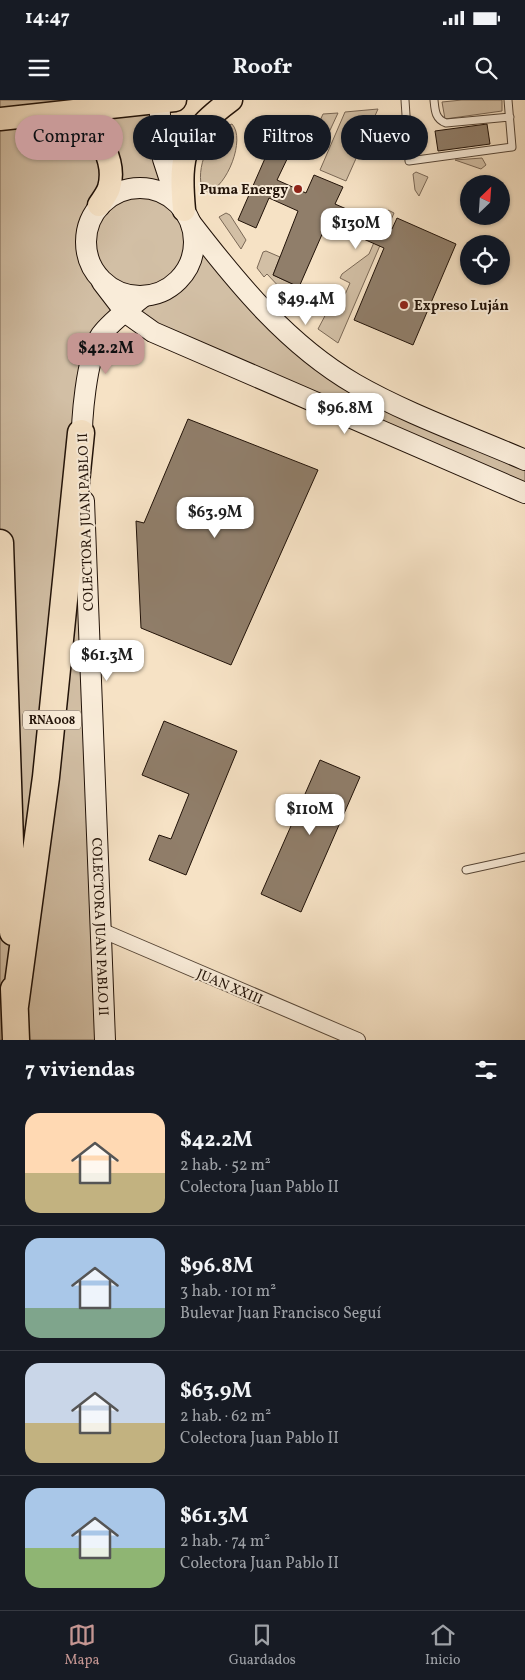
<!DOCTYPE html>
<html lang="es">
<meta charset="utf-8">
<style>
body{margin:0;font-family:Vollkorn,serif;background:#20242c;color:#f1f3f6;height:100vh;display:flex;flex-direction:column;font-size:19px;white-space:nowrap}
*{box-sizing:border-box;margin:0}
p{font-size:16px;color:#9ea1a6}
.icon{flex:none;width:28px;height:28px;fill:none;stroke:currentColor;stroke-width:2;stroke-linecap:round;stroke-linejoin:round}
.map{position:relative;height:940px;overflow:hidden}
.drawer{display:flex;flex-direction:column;background:#171b24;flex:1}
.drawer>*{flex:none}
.guide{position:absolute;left:15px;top:15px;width:495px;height:45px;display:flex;gap:10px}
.needle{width:32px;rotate:25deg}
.buttons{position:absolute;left:460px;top:75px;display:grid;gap:10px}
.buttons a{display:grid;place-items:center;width:50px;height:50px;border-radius:50%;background:#171b24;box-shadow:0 1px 4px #0004;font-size:25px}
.price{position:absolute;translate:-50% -42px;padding:0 11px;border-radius:10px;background:#fff;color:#222;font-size:16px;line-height:32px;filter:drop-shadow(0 1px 2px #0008)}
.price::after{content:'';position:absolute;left:50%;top:30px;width:15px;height:11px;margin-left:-8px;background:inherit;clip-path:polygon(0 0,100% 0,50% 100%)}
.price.selected{background:#c59692;color:#111}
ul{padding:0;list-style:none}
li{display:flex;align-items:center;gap:15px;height:125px;padding:0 25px}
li+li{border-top:1px solid #363941}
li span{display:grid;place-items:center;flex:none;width:140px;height:100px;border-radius:15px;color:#555}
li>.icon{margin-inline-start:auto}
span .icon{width:60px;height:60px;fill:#fffc;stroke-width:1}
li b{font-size:21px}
h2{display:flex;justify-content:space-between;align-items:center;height:60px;padding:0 25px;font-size:21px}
.pill{padding:0 18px;border-radius:22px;background:#171b24;box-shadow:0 1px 4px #0004;font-size:18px;line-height:45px}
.pill.selected{background:#c59692;color:#111}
.status{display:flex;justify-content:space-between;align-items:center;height:35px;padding:0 25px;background:#171b24;direction:ltr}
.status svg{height:14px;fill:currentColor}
header{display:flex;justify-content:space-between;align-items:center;height:65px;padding:0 25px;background:#171b24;font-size:22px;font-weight:700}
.tab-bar{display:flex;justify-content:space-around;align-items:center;height:70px;border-top:1px solid #363941;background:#171b24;font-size:14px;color:#9ea1a6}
.tab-bar a{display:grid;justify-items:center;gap:2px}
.tab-bar .selected{color:#c59692}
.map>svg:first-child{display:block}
.green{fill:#d2bfa5;stroke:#7a6856}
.building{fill:#907e6a;stroke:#211208}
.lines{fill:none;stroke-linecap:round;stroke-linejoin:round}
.service-casing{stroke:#564637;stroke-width:9}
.minor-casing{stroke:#564637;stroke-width:16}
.secondary-casing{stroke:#211208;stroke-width:22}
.primary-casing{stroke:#211208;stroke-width:25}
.motorway-casing{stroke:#211208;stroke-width:29}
.service{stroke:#f9ecd9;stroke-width:7}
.minor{stroke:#f9ecd9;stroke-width:14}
.secondary{stroke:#f9ecd9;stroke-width:20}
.primary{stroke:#f6e2c5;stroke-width:22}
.motorway{stroke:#f6e2c5;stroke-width:26}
.poi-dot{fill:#8f2418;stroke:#f9ecd9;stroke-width:2}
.labels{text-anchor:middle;stroke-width:4;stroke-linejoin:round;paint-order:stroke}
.shield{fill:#f9ecd9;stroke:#625347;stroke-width:1}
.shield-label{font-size:12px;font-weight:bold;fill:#211208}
.poi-label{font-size:14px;font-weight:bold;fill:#211208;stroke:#f9ecd9;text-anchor:end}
.street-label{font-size:14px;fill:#211208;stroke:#f9ecd9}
</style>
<div class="status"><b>14:47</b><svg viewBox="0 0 49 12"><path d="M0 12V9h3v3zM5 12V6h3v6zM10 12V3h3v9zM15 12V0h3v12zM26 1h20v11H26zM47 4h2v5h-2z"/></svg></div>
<header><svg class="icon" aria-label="menu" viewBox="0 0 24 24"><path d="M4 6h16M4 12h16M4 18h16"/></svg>Roofr<svg class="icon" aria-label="search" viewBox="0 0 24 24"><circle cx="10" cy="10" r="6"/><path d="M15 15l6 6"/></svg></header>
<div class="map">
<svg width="525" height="940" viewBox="0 0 525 940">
<rect width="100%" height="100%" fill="#f6e2c5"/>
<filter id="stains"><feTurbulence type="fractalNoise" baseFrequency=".004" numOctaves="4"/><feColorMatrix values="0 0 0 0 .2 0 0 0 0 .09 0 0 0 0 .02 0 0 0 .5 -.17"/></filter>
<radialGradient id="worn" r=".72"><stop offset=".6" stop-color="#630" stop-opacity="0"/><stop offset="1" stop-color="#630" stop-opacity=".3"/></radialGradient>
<path class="green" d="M0,0h159l18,102 136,153 212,105v33l-400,-181 -23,22 -21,99 24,607h-105z
M462,0h40v11l-57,8 -3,-17z
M378,9l-32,72 -26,-11 25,-58z
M338,13l-13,28 -10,-4 -1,-3 9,-20z
M299,16l-14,27 -23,-10 -1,-13z
M232,24c14,15 -5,63 -24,68l-5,-2c-9,-19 7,-60 29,-66z
M482,58l4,7 -5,4 -26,-9z
M416,72l12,5 -9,19 -4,-6 -2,-16z
M388,110l6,3 -56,130 -20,-14 10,-19 9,3 13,-30 -10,-5 2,-4 27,-20z
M226,113l4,2 16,25 -5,9 -22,-32z
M266,151l14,6 -7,18 37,17 -9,22 -4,-2 2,-4 -32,-34 -3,3 -7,-9 6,-16z"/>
<path class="building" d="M487,24l3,20 -52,7 -3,-20z
M270,47l19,8 -12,25 29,13 8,-18 29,12 -8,17 57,25 5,-11 59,26 -43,101 -59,-25 30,-72 -57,-25 -28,64 -26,-12 25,-64 -29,-13 -13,30 -18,-8z
M188,319l130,51 -87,195 -90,-37 -5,-107 8,2z
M164,621l73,30 -51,124 -37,-15 10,-25 12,4 18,-45 -47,-19z
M320,660l40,17 -59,135 -40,-18z"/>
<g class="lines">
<defs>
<path id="service" d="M405,0l4,61 103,-14 -4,-47
M434,0c1,10 1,19 12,23l64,-6
M466,770l59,-13"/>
<path id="minor" d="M103,831l255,109"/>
<g id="secondary">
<path d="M159,0l4,59 14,43"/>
<circle cx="140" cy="142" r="54"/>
<path d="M191,123c47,61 97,122 164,161 52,30 115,52 170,76"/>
<path d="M102,182l23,30 28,20 372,161"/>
<path d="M82,347c-1,-26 4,-90 19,-112 11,-15 29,-27 43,-39"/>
<path id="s1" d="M84,401l21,539"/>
</g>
<path id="primary" d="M55,17c7,2 17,2 23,5 23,10 38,41 31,66 -2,6 -6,11 -10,17
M0,19l175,-19
M184,110c-5,-57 0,-75 47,-110"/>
<path id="motorway" d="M0,443l13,389
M14,889l2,51
M15,906l31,-229 35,-344"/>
</defs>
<use href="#service" class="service-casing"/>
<use href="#minor" class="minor-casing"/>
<use href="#secondary" class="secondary-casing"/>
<use href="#primary" class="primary-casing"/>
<use href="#motorway" class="motorway-casing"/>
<use href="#service" class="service"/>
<use href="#minor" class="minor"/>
<use href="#secondary" class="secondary"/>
<use href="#primary" class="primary"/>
<use href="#motorway" class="motorway"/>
</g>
<g class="poi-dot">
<circle cx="298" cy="89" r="5"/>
<circle cx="404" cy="205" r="5"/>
</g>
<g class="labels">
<rect class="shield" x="23" y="610.5" width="58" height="19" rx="4"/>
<g class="shield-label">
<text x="52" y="624">RNA008</text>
</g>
<g class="poi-label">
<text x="288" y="94">Puma Energy</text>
<text x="414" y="210" text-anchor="start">Expreso Luján</text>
</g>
<g class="street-label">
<text transform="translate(85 422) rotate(-92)" y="5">COLECTORA JUAN PABLO II</text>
<text dy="5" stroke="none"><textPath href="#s1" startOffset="426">COLECTORA JUAN PABLO II</textPath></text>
<text transform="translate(230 886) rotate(23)" y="5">JUAN XXIII</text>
</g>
</g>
<rect width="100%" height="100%" filter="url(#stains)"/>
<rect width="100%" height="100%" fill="url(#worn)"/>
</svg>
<div class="buttons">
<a><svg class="needle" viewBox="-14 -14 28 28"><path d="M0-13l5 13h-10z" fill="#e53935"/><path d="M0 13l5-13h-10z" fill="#9ea1a6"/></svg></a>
<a><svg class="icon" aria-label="locate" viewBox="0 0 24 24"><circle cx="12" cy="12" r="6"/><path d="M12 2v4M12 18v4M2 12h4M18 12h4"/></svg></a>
</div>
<b class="price" style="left:356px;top:150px">$130M</b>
<b class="price" style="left:306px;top:226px">$49.4M</b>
<b class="price selected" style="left:106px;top:275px">$42.2M</b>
<b class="price" style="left:345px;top:335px">$96.8M</b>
<b class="price" style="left:215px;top:439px">$63.9M</b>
<b class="price" style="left:107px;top:582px">$61.3M</b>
<b class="price" style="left:310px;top:736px">$110M</b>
<div class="guide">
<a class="pill selected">Comprar</a>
<a class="pill">Alquilar</a>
<a class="pill">Filtros</a>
<a class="pill">Nuevo</a>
</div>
</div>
<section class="drawer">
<h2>7 viviendas<svg class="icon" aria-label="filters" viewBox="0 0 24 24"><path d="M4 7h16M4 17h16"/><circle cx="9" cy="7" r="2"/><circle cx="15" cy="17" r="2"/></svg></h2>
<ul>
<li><span style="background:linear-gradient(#ffd9b3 60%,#c2b280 0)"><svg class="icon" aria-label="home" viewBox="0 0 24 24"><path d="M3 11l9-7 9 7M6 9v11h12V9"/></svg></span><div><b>$42.2M</b><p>2 hab. · 52 m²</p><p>Colectora Juan Pablo II</p></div></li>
<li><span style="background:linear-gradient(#a9c7e8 70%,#7fa58c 0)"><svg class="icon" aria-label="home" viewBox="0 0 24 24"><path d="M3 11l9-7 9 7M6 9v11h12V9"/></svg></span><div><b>$96.8M</b><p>3 hab. · 101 m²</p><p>Bulevar Juan Francisco Seguí</p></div></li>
<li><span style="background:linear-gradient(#c9d6e8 60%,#c2b280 0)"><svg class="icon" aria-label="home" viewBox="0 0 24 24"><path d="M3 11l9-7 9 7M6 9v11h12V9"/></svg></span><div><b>$63.9M</b><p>2 hab. · 62 m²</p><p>Colectora Juan Pablo II</p></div></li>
<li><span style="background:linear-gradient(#a9c7e8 60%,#8fb573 0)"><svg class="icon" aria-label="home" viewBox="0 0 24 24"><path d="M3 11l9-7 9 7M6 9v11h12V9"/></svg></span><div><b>$61.3M</b><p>2 hab. · 74 m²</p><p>Colectora Juan Pablo II</p></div></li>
</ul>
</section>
<nav class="tab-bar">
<a class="selected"><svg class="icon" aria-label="map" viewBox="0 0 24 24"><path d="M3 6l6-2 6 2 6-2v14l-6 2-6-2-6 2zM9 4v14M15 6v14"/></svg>Mapa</a>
<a><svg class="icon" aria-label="saved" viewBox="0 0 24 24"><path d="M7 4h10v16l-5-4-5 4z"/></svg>Guardados</a>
<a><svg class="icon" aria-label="home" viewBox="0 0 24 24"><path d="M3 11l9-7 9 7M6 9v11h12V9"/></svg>Inicio</a>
</nav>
